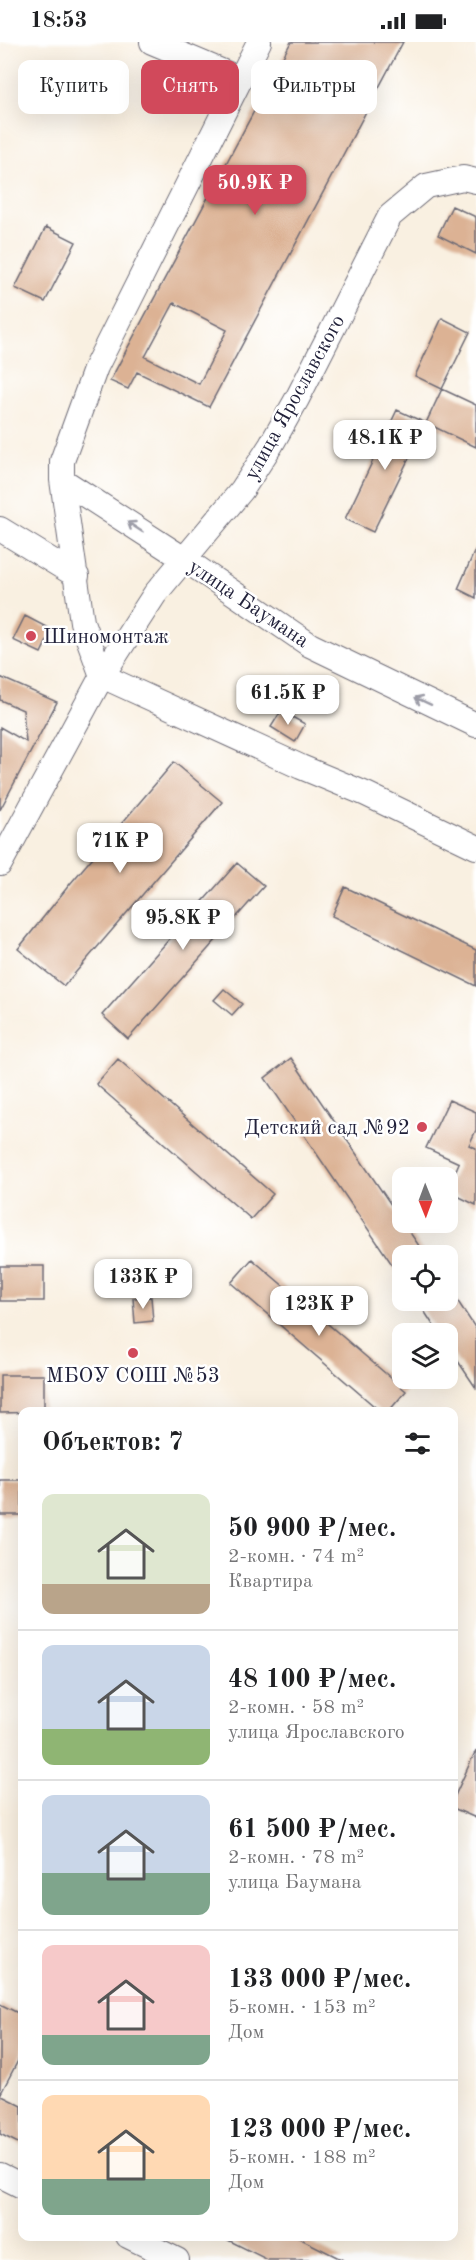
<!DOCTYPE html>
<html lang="ru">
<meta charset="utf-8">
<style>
body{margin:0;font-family:"Old Standard TT",serif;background:#f6f6f6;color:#202124;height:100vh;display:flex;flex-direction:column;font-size:22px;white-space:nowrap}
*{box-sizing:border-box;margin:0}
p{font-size:20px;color:#757577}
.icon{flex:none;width:33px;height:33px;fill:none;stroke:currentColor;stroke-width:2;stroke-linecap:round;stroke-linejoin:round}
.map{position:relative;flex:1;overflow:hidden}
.sheet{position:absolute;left:18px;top:1365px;width:440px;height:834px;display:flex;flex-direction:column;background:#fff;border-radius:12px;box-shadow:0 6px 24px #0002}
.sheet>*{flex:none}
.guide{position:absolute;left:18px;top:18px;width:441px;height:54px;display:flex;gap:12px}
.needle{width:39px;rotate:179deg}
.buttons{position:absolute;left:392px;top:1125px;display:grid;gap:12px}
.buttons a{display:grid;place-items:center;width:66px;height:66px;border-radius:12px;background:#fff;box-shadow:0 6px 24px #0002;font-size:30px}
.price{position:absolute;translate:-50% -51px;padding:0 14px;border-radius:12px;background:#fff;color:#222;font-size:20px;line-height:39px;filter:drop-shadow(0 2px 3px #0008)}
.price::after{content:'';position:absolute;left:50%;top:36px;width:18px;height:14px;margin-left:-9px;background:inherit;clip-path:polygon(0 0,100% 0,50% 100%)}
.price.current{background:#d1495b;color:#fff}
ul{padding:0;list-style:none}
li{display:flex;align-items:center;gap:18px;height:150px;padding:0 24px}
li+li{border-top:2px solid #e0e0e0}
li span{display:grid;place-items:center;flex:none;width:168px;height:120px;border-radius:12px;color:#555}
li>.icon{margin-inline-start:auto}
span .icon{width:72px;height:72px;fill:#fffc;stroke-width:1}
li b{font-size:26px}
h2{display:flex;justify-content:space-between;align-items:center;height:72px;padding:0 24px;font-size:26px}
.chip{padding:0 21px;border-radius:12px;background:#fff;box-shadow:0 6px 24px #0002;font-size:21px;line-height:54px}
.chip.current{background:#d1495b;color:#fff}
.status{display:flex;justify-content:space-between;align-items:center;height:42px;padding:0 30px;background:#fff;direction:ltr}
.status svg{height:16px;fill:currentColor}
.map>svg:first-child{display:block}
.building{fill:#dcb294;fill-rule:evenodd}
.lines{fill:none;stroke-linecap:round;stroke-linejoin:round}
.minor-casing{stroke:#6d6a75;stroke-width:26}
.minor{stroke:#fff;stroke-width:24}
.oneway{stroke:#9c9ca7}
.poi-dot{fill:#d1495b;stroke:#fff;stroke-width:2}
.labels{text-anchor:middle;stroke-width:5;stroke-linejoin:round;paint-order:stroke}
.street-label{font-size:21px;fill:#22223b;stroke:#fff}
.poi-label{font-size:21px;fill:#22223b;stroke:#fff;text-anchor:start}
</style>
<div class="status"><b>18:53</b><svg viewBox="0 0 49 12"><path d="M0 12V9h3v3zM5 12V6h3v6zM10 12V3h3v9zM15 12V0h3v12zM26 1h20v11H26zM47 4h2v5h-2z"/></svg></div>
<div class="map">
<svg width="476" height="2218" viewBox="0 0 476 2218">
<rect width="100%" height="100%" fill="#fff"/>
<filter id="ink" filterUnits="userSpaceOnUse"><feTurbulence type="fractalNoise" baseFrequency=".0167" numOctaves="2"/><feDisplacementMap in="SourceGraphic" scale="12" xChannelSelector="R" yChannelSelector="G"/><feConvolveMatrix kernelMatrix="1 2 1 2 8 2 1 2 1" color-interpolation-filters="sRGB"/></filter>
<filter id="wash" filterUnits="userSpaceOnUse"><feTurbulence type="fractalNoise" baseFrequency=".008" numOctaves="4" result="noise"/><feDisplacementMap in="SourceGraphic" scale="24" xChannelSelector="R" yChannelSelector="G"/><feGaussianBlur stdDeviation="1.35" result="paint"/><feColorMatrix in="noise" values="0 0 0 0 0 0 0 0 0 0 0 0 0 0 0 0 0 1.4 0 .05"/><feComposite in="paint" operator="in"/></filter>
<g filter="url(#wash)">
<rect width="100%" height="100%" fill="#f9f0e1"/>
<g id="blocks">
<path class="building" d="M291,0h112l-194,365 -72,-35 -9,17 -18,-8zM174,261l53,27 -28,54 -54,-27z
M452,164l24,11v37l-38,-19z
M46,185l30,15 -31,60 -30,-14z
M442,276l28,14 -28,57 -27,-13z
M442,347l34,16v42l-50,-24z
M397,368l29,13 -53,109 -28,-13z
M476,506v50l-18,-9z
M25,574l27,14 -11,23 -28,-13z
M0,635l57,25 -57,108v-83l26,15 -3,-32 -23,-10z
M281,669l24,13 -10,18 -24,-15z
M174,720l48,40 -158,184 -46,-37 52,-65z
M237,821l27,23 -136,153 -26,-24z
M345,845l131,63v36l-144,-70z
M224,947l18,15 -10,11 -18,-15z
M291,1016l135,198h-24v23l-137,-201z
M118,1017l155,135 -22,25 -155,-135z
M449,1058l27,12v18l-7,15 7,3v57l-29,-14 12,-28 -33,-15z
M252,1217l154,132 -18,21h-7l-150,-129z
M0,1224h44v35h-44z
M151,1255l2,24 -18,2 -2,-25z
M417,1258h40l19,29v59l-29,-43v-11h-8z
M0,1333h44v37l-44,1z
M0,1438h22v35h-22z
M476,1708v68l-23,-10v-8z
M0,1962l22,11v38l-22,42z
M0,2053l22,11v39l-22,-11z
M220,2194h75l48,24h-75z"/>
</g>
</g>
<g filter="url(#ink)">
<use href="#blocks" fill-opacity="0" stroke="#6d6a75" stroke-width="1.5"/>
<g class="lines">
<defs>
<path id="minor" d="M152,0l88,37
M62,438l122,79 126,86 166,80
M0,487l77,47
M102,634l-20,-54 -20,-142v-19l34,-94 163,-325
M102,634l199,91 65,27 110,53
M0,822l102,-188 53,-82 87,-104 29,-45 26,-46 93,-183 36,-30 37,-8 13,3
M0,2133l22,11
M128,2194l49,24"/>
</defs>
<use href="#minor" class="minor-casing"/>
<use href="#minor" class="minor"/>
</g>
<defs><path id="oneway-shaft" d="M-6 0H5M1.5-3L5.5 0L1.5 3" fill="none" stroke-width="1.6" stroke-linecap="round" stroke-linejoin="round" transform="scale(1.5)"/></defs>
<g class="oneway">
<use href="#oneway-shaft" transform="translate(135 485) rotate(-147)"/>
<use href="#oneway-shaft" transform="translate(423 659) rotate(-155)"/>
</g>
</g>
<g class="poi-dot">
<circle cx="31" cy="594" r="6"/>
<circle cx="422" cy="1085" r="6"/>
<circle cx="133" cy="1311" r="6"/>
</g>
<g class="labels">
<g class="street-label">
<text transform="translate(294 355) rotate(-61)" y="7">улица Ярославского</text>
<text transform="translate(249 561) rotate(34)" y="7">улица Баумана</text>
</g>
<g class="poi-label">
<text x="43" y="601">Шиномонтаж</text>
<text x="410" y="1092" text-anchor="end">Детский сад №92</text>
<text x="133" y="1340" text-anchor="middle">МБОУ СОШ №53</text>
</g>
</g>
</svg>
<div class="buttons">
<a><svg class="needle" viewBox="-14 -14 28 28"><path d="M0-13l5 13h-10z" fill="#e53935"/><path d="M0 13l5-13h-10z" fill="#757577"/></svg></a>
<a><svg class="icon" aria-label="locate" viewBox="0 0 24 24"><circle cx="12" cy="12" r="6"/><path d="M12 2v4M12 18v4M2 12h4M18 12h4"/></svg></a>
<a><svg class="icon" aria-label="layers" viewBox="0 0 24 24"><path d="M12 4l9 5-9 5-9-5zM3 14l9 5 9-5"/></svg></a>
</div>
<b class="price current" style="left:255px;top:174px">50.9K ₽</b>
<b class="price" style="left:385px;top:429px">48.1K ₽</b>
<b class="price" style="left:288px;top:684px">61.5K ₽</b>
<b class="price" style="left:120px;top:832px">71K ₽</b>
<b class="price" style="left:183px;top:909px">95.8K ₽</b>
<b class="price" style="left:143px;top:1268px">133K ₽</b>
<b class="price" style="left:319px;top:1295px">123K ₽</b>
<div class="guide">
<a class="chip">Купить</a>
<a class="chip current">Снять</a>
<a class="chip">Фильтры</a>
</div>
<section class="sheet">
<h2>Объектов: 7<svg class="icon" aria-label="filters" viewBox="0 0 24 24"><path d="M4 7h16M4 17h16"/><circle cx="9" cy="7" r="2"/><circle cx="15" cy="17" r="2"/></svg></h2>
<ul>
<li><span style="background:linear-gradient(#dfe7d0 75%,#b9a48a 0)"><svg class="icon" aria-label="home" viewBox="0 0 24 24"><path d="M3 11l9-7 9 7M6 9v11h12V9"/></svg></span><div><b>50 900 ₽/мес.</b><p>2-комн. · 74 m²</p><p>Квартира</p></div></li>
<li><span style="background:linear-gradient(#c9d6e8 70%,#8fb573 0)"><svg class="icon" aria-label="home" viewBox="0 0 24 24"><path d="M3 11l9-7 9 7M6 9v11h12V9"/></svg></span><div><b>48 100 ₽/мес.</b><p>2-комн. · 58 m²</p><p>улица Ярославского</p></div></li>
<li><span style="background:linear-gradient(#c9d6e8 65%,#7fa58c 0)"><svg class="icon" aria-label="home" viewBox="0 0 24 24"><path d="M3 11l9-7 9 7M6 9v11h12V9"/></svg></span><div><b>61 500 ₽/мес.</b><p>2-комн. · 78 m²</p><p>улица Баумана</p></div></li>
<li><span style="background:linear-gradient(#f6c9c9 75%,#7fa58c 0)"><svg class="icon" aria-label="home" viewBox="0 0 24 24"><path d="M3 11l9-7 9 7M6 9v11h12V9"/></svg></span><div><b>133 000 ₽/мес.</b><p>5-комн. · 153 m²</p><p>Дом</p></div></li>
<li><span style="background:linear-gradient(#ffd9b3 70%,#7fa58c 0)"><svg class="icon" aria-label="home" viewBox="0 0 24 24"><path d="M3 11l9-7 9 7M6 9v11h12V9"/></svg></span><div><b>123 000 ₽/мес.</b><p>5-комн. · 188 m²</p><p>Дом</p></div></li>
</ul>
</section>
</div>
